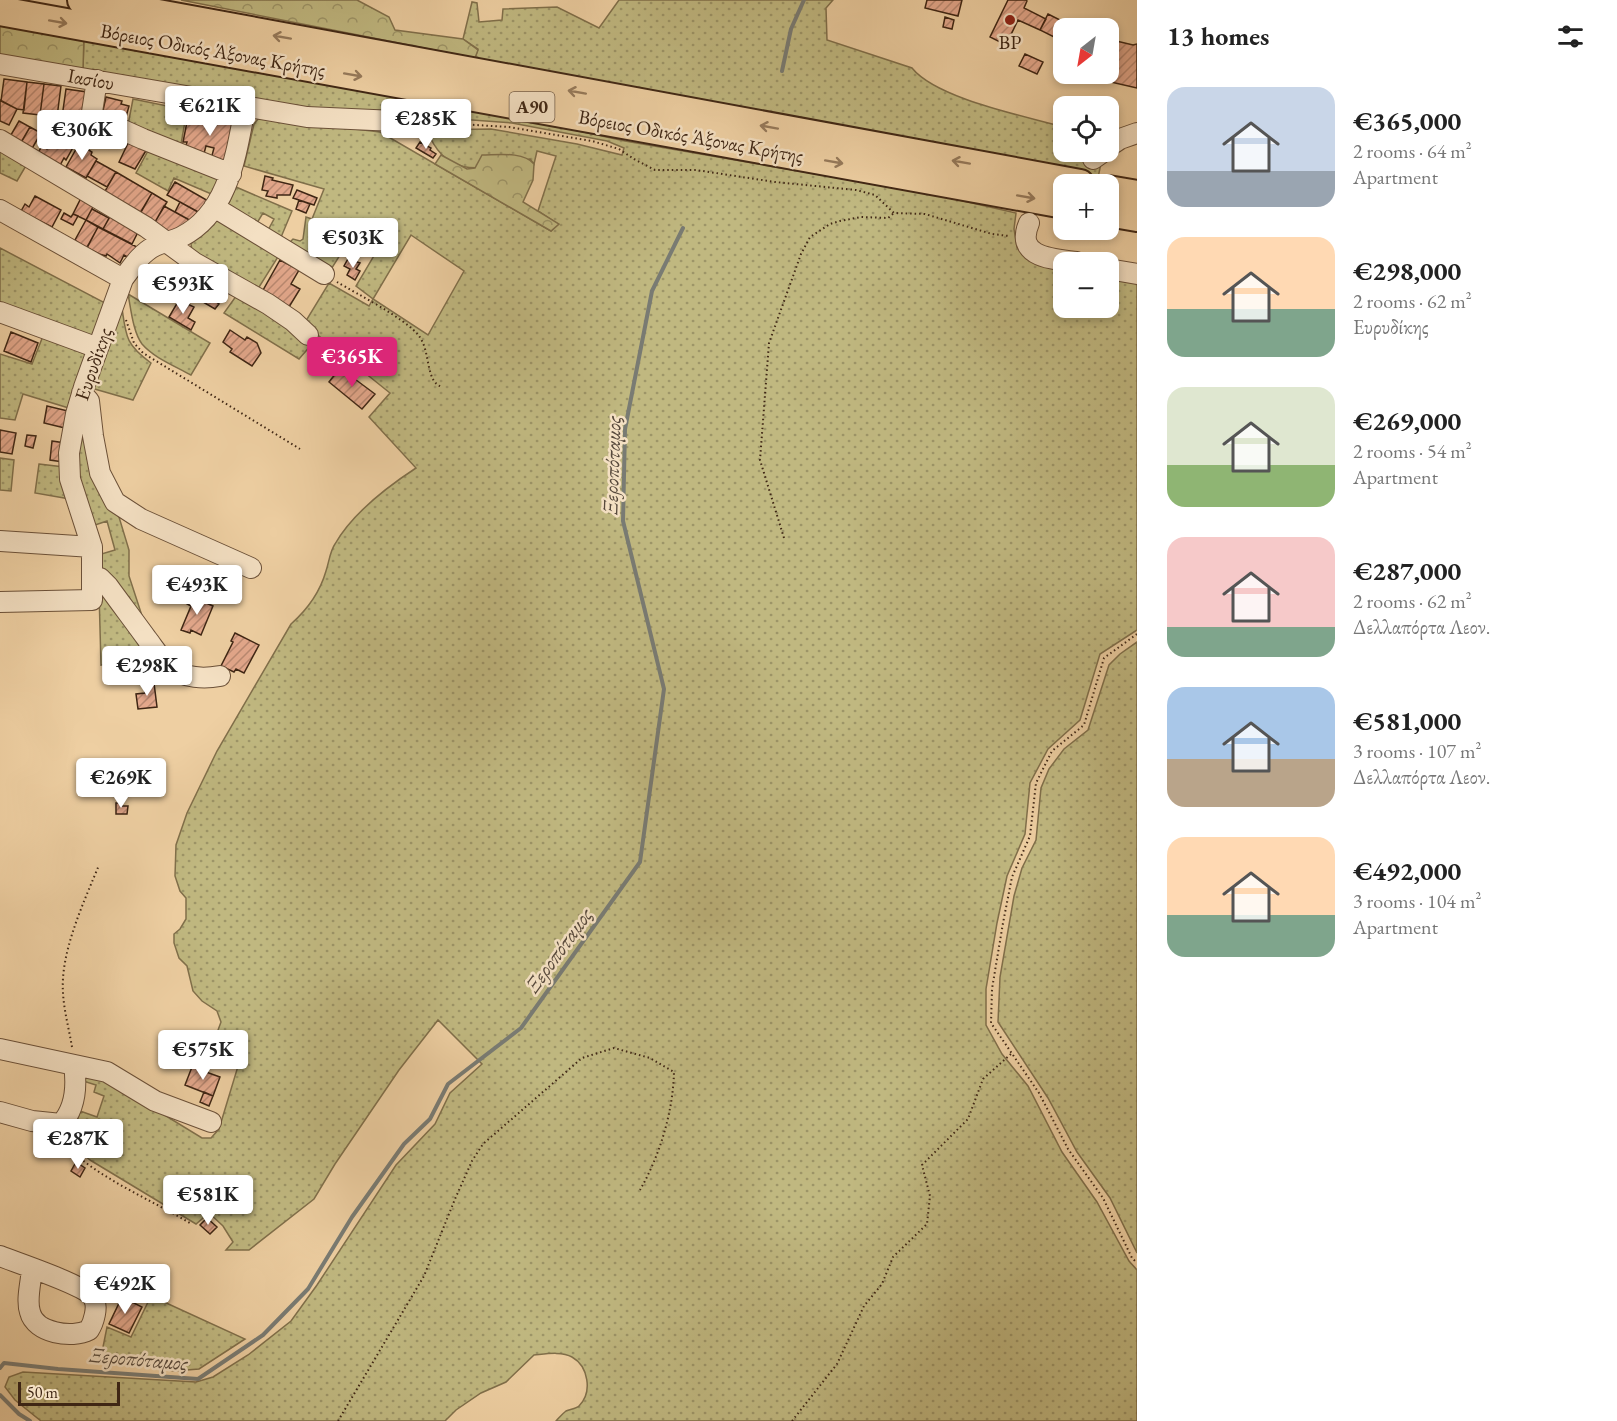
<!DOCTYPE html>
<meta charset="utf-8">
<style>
body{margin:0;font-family:"EB Garamond",serif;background:#f2f2f2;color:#222;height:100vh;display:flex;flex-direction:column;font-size:22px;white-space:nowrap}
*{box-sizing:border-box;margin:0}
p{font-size:20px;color:#767676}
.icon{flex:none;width:33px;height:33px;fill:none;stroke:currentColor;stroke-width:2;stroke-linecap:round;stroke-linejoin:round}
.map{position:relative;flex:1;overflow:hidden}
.side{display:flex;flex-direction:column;background:#fff;width:480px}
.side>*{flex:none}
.needle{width:39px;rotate:211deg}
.fabs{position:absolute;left:1053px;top:18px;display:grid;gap:12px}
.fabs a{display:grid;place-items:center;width:66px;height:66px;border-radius:12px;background:#fff;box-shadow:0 3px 9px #0003;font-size:30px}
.scale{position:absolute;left:18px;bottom:15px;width:102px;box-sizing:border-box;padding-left:6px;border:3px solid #3f2614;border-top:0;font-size:16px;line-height:21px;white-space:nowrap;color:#3f2614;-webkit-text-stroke:4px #f4e0c3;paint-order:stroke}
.price{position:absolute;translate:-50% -51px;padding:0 14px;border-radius:6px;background:#fff;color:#222;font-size:20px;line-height:39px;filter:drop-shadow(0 2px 3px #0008)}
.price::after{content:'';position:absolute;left:50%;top:36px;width:18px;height:14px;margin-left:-9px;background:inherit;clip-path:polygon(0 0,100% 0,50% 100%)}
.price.on{background:#db2777;color:#fff}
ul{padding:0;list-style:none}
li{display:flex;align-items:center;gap:18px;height:150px;padding:0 30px}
li span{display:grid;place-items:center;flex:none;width:168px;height:120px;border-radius:18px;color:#555}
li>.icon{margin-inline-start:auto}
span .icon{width:72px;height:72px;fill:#fffc;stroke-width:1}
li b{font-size:26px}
h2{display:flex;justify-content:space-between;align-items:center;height:72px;padding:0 30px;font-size:26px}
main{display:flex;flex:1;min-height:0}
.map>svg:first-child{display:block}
.grass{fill:url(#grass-dots);stroke:#806f4a;stroke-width:1.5;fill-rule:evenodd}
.forest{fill:url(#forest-crowns);stroke:#806f4a;stroke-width:1.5}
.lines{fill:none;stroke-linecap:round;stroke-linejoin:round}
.stream{stroke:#797b73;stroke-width:4}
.building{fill:url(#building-hatch);stroke:#3f2614;stroke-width:1.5}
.minor-casing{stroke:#6b5038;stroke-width:22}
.highway-casing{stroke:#3f2614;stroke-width:32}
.path{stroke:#3f2614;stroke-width:2;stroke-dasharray:1.5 3;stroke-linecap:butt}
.minor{stroke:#f4e0c3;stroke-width:20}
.highway{stroke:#eecfa2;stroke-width:28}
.oneway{stroke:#967a5b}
.poi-dot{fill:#8f2418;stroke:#f4e0c3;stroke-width:2}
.labels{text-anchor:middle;stroke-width:5;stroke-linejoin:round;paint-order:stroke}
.shield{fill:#f4e0c3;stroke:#755e48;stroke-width:1.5}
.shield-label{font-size:18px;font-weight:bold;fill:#3f2614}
.poi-label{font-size:20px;fill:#3f2614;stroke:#f4e0c3}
.street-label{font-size:20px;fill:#3f2614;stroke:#f4e0c3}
.water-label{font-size:21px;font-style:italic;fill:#57493c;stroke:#f4e0c3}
</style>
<main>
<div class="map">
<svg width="1137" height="1421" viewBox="0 0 1137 1421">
<defs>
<pattern id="grass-dots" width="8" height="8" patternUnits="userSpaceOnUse" patternTransform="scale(1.5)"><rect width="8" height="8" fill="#c0b880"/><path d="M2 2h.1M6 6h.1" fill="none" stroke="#9d9568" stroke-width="1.8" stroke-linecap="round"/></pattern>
<pattern id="forest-crowns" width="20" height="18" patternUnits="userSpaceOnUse" patternTransform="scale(1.5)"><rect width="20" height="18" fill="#c0b880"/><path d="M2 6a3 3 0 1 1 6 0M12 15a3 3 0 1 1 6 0" fill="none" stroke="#9d9568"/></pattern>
<pattern id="building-hatch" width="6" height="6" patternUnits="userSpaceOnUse" patternTransform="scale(1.5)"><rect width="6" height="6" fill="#e4a88c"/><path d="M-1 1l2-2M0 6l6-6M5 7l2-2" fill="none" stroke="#ba8971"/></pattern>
</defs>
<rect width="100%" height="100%" fill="#eecfa2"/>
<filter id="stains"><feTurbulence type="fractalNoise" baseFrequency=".00333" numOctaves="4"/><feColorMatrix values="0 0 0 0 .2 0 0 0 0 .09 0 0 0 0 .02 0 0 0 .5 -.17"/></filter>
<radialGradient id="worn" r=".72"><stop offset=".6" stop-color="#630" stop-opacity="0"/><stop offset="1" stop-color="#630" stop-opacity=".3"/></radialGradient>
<path class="grass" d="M619,0h214l-7,8 1,32 85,28c25,31 113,48 151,59l1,25h22l-3,8 18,3 -3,15 -623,-120 3,-9 -15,-10 9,-37 5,1 2,19 23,-2 1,-11 54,-2 42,21z
M84,36l416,78 125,27 312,54 79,18 -2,16 3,18 14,12 32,9 1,40h44l1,-32 28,4v350l-37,24 -20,66 -32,29 -18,34 -5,51 -18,42 -10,47 -11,66v36l16,29 26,32 34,66 35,50 32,59 8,9v151h-581c3,-3 6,-7 10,-10 4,-2 10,-2 13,-5 14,-14 9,-40 -7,-49 -10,-6 -27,-3 -38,-2l-28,27 -25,11 -25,17 -11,11h-404l-26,-21 -10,-13 4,-10 14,-5 173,10 17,-5 35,-22 43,-34 26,-36 79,-120 39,-41 15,-31 32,-29 -44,-44 -39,50 -64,94 -21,35 -65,51h-23l7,-8 -10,-16 -14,-13 -13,11 -106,-64c-22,-16 -17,-25 -10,-49l17,6 7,-21 -10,-4 2,-7 -13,-4v-9l16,3 103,63h9l8,-9 23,-76 -28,-12 7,-19 -4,-11 -15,-10 -9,-10 -6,-25 -8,-8 -5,-15v-9l6,-5 6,-10v-21l-6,-7 -5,-15 1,-31 11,-32 30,-62 74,-127c17,-15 29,-32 35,-53 3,-9 4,-20 9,-27 17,-30 52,-57 81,-76l-47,-51 21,-24 -86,-69 25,-41 40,23 4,-7 -17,-13 19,-32 -25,-15 -20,32 -44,-25 7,-7 7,2 3,-2 3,-22 6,2 12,-30 -80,-23 10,-42 4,-5 5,-1 117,14 171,99 7,-7 -20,-13 18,-55 -19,-5 -3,13 -4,-5c-44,8 -83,24 -103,-29l64,-1 86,15 45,11 2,-7 -17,-7 -95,-18 -95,-7 -78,-1 -256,-46zM411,235l53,36 -36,64 -55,-36z
M133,99l54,11 -7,40 -53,-20z
M0,147l27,17 -10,17 -17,-8z
M149,149l74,29 -7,18 -42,-18 -6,13 -32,-18z
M236,187l56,24 -13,31 -13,-8 8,-15 -11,-6 -9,15 -27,-21z
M215,217l66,35 -25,40 -64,-41 -1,-7 18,-23z
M0,248l107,56 -11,34 -96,-30z
M239,292l48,31 25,21 -13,15 -75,-46z
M128,294l82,49 -19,32c-16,-9 -37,-17 -49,-31 -9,-12 -11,-35 -14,-50z
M122,308c4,29 4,37 29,55l-18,37 -42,-12z
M43,336l42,18 2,3 -15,52 -49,-15 -8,26 -15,-2v-64l32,10z
M86,400l22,101 11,16 10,33v26l15,46 6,35 -49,8 -3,-110 17,-5 -8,-29 -15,5 -16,-57z
M0,458l14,2 -3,31 -11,-1z
M39,464l25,3 6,32 -35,-6z
M1137,642v611l-27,-55 -33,-46 -29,-54 -50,-76 2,-45 14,-81 8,-28 14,-28 5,-52 8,-19 15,-20 24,-19 21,-65 11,-11z
M151,1296l94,43 -46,30 -25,2 -73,-14 6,-30 24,10z"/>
<path class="forest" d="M181,0h176l32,17 6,13 68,9 15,11 -3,8z
M0,23l84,13 -1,33 -83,-13z
M441,155l26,14 8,-1 7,-13c15,0 41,-4 52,9l-1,16 -10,22 36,22 -8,7 -116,-67z"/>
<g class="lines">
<path class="stream" d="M782,71l9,-42 13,-29
M0,1368l4,-5 54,6 140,10 65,-44 45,-46 44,-72 52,-73 26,-25 18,-35 73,-56 119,-166 24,-173 -41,-168 2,-92 27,-138 31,-63
M0,1395l19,19 11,7"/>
</g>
<path class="building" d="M927,0h35l-4,16 -33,-8z
M1008,0h18l1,1 -3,7 22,11 -6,11 -22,-10 -12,25 -16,-8z
M1048,14l20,10 -2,4h-2l-4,12 -20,-10z
M945,17l9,3 -2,9 -9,-2z
M1108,39l25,6 4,-1v44l-61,-14h32z
M1025,54l18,8 -6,12 -18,-8z
M4,79l23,3 -3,28 -7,-1 -16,-8z
M27,82l17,2 -4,31 -17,-2z
M44,84l17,2 -4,31 -17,-2z
M66,89l21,3 -4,28 -21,-3z
M106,97l16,4 -1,3 8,2 -6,22 -22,-9z
M0,100l17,9 -8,16 -9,-4z
M189,112l48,11 -10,44 -17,-4 4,-15 -8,-2 -3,11 -19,-4 3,-11h-4z
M19,121l11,6 -11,19 -11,-6z
M30,127l11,6 -11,19 -11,-6z
M57,131l19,11 -10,18 -2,-2 -6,11 -22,-13 6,-10 5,3z
M130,139l17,10 -12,20 -16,-7z
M420,142l11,6 -1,2 6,4 -3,4 -17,-10z
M79,144l13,8 -1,3 6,4 -11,19 -20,-11z
M96,161l20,11 -9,15 -20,-11z
M116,172l36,21 -13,22 -35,-22z
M265,176l8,2 -1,2 21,5 -3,10h-13v3l-11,-2 2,-5 -6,-1z
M175,182l35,20 -8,12 -35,-19z
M297,190l20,8 -3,7 -21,-7z
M152,193l15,9 -12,20 -15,-8z
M35,196l26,14 -9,17 -26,-13 -6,-1 5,-9 4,3z
M82,196l13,7 -9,17 -13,-6z
M299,200l11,4 -4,9 -10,-4z
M180,202l18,10 -5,10 -18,-10z
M164,206l29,16 -22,12 -17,-10z
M92,209l17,9 -6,11 -17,-9z
M64,213l7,4 2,-3 5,2 -5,9 -12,-6z
M111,215l28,15 -7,14 -29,-15z
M86,220l12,7 -12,22 -11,-9z
M98,227l39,20 -6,12 -7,-4 -4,8 -13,-9 -1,2 -7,-2 -12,-6z
M348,259l12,4 -4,6 4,2 -5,9 -8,-5 3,-6 -6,-3z
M280,260l19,10 -8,14 9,5 -11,18 -27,-15z
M185,267l18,7 -2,5 7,4 1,-3 19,11 -5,8 -5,-3 -3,5 4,3 -4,5 -41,-24z
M179,300l15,7 -6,11 7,4 -4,8 -22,-13z
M230,330l15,10 2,-3 10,6 4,10 -9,13 -22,-14 2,-3 -9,-7z
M11,332l27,11 -7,19 -27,-11z
M340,368l35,26 -13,15 -33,-27z
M47,406l21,5 -3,17 -21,-5z
M0,430l16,3 -4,21 -12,-2z
M27,435l9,1 -3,12 -8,-2z
M52,441l13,2 -2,19 -13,-2z
M190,596l23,10 -12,29 -10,-5 -1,3 -9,-3 10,-24 -4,-2z
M235,633l24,12 -15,28 -8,-4 -2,3 -13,-6 12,-24 -2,-1z
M154,683l3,24 -19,2 -2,-15 9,-1 -1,-9z
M116,803h6v3h6l-1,8h-11z
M192,1067l28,10 -7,19 -28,-11z
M204,1092l9,4 -4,10 -9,-4z
M76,1162l9,6 -5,9 -9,-6z
M207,1218l10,9 -7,7 -10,-9z
M122,1297l20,10 -13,26 -20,-9z"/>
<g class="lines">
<defs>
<path id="minor" d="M0,64l307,53 88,4
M97,80l-5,32 4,6 47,21 88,35
M0,140l146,87 49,36 73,41 25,17 15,14
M1108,147l12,-8 17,-6
M1093,159l10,-7
M214,207l110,67
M0,210l123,69
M1029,223c-15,35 25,36 47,39
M1108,269l29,5
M0,312l98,36
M82,393l7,8 4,35 7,37 15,29 26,17 110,49
M0,541l92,6
M93,576l7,2 8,8c13,18 26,35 39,53 7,9 14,21 24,29 14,10 33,11 49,8
M0,602l92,-2v-53l-22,-68 -1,-26 7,-39 8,-27 39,-108c9,-12 18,-26 32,-33 8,-4 18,-5 26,-9 48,-24 55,-83 64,-129
M0,1049l107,23 48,29 56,21
M0,1112l32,9 29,3c15,-16 16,-38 13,-59
M0,1256c17,7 88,30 94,43 4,8 0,23 -5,31 -17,9 -54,3 -59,-18 -4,-12 1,-30 2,-43"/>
<path id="highway" d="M82,0l998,184
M0,11l1064,193
M1108,190l29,5
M1108,212l29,5"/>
</defs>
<use href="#minor" class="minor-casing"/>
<use href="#highway" class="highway-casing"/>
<path class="path" d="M410,121l99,6 83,14 27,8 15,10 21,11h41l79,12 81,8 19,5 19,18 31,1 67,20 17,2
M337,282c20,12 68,36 82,54 12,15 6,48 24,51
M126,320l8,23 9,10 157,96
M784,538l-24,-78 9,-117 32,-89 9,-17 20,-13 10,-3 21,-4 27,1 6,-5
M1137,634l-33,24 -20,67 -32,26 -16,32 -6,53 -18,41 -9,46 -11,66 -1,34 48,70 29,56 35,49 29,60 5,5
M72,1047c-3,-18 -8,-36 -9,-54 -3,-41 21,-91 36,-128
M67,1140c3,8 7,14 14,19 30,24 75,44 109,64
M338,1421l86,-145 31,-77 17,-38 11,-17 99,-86 32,-10 36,10 24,14c-1,40 -14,83 -34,118
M792,1421l45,-57 27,-58 18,-22 11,-27 34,-33 3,-28 -8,-31 46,-46 15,-40 29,-26"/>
<use href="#minor" class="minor"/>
<use href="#highway" class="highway"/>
</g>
<defs><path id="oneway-shaft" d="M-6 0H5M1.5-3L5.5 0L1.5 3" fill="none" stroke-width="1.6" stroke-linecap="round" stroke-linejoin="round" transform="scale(1.5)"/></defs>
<g class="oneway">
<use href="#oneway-shaft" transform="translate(58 22) rotate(10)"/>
<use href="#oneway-shaft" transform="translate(282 37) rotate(-170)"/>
<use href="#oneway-shaft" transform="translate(353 75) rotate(10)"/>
<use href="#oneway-shaft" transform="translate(577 92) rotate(-170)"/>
<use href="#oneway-shaft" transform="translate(769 127) rotate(-170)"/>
<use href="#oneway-shaft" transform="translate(834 162) rotate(10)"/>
<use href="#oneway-shaft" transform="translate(961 162) rotate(-170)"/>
<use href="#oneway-shaft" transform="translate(1026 197) rotate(10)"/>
</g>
<circle class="poi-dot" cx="1010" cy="20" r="6"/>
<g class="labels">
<rect class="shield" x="509.5" y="92" width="45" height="30" rx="4.5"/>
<g class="shield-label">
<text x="532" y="113">Α90</text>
</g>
<g class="poi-label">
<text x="1010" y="49">BP</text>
</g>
<g class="street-label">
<text transform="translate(213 50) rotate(10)" y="7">Βόρειος Οδικός Άξονας Κρήτης</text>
<text transform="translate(91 79) rotate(10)" y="7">Ιασίου</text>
<text transform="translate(691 136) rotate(10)" y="7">Βόρειος Οδικός Άξονας Κρήτης</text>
<text transform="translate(93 364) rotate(-71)" y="7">Ευρυδίκης</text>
</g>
<g class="water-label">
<text transform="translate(612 465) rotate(-88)" y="7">Ξεροπόταμος</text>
<text transform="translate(559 950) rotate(-54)" y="7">Ξεροπόταμος</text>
<text transform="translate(139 1359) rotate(5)" y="7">Ξεροπόταμος</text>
</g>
</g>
<rect width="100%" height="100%" filter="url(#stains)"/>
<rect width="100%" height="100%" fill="url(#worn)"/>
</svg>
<div class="fabs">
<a><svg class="needle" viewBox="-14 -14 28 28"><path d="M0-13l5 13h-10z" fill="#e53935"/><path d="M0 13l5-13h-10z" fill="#767676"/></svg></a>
<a><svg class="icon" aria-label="locate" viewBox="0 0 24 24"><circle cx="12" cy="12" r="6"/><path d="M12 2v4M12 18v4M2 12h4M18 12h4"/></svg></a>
<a>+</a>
<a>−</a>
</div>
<div class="scale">50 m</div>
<b class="price" style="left:210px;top:137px">€621K</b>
<b class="price" style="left:426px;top:150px">€285K</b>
<b class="price" style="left:82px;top:161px">€306K</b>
<b class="price" style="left:353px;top:269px">€503K</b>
<b class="price" style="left:183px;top:315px">€593K</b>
<b class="price on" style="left:352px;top:388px">€365K</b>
<b class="price" style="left:197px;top:616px">€493K</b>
<b class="price" style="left:147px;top:697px">€298K</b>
<b class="price" style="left:121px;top:809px">€269K</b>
<b class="price" style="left:203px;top:1081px">€575K</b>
<b class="price" style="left:78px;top:1170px">€287K</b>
<b class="price" style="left:208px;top:1226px">€581K</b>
<b class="price" style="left:125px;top:1315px">€492K</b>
</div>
<section class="side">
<h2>13 homes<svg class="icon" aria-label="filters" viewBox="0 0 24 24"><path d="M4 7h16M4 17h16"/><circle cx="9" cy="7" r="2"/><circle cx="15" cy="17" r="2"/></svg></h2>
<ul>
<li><span style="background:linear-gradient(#c9d6e8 70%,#9aa5b1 0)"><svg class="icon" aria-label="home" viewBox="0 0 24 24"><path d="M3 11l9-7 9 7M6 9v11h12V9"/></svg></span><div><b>€365,000</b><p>2 rooms · 64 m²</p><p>Apartment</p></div></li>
<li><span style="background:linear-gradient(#ffd9b3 60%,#7fa58c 0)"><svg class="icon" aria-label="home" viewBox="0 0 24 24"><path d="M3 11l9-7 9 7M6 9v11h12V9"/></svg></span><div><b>€298,000</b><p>2 rooms · 62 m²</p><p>Ευρυδίκης</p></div></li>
<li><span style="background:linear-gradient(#dfe7d0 65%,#8fb573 0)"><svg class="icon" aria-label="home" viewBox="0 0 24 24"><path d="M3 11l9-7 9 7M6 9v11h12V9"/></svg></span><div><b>€269,000</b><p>2 rooms · 54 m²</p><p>Apartment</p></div></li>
<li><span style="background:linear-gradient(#f6c9c9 75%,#7fa58c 0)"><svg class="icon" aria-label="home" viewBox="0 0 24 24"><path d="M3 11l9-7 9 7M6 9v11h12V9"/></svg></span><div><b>€287,000</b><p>2 rooms · 62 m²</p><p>Δελλαπόρτα Λεον.</p></div></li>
<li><span style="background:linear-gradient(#a9c7e8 60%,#b9a48a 0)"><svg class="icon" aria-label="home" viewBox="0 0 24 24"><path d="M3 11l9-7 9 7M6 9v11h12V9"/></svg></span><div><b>€581,000</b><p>3 rooms · 107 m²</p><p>Δελλαπόρτα Λεον.</p></div></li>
<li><span style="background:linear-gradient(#ffd9b3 65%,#7fa58c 0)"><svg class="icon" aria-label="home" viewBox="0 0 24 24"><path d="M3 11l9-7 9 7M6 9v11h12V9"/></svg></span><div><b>€492,000</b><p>3 rooms · 104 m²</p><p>Apartment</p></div></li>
</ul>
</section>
</main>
